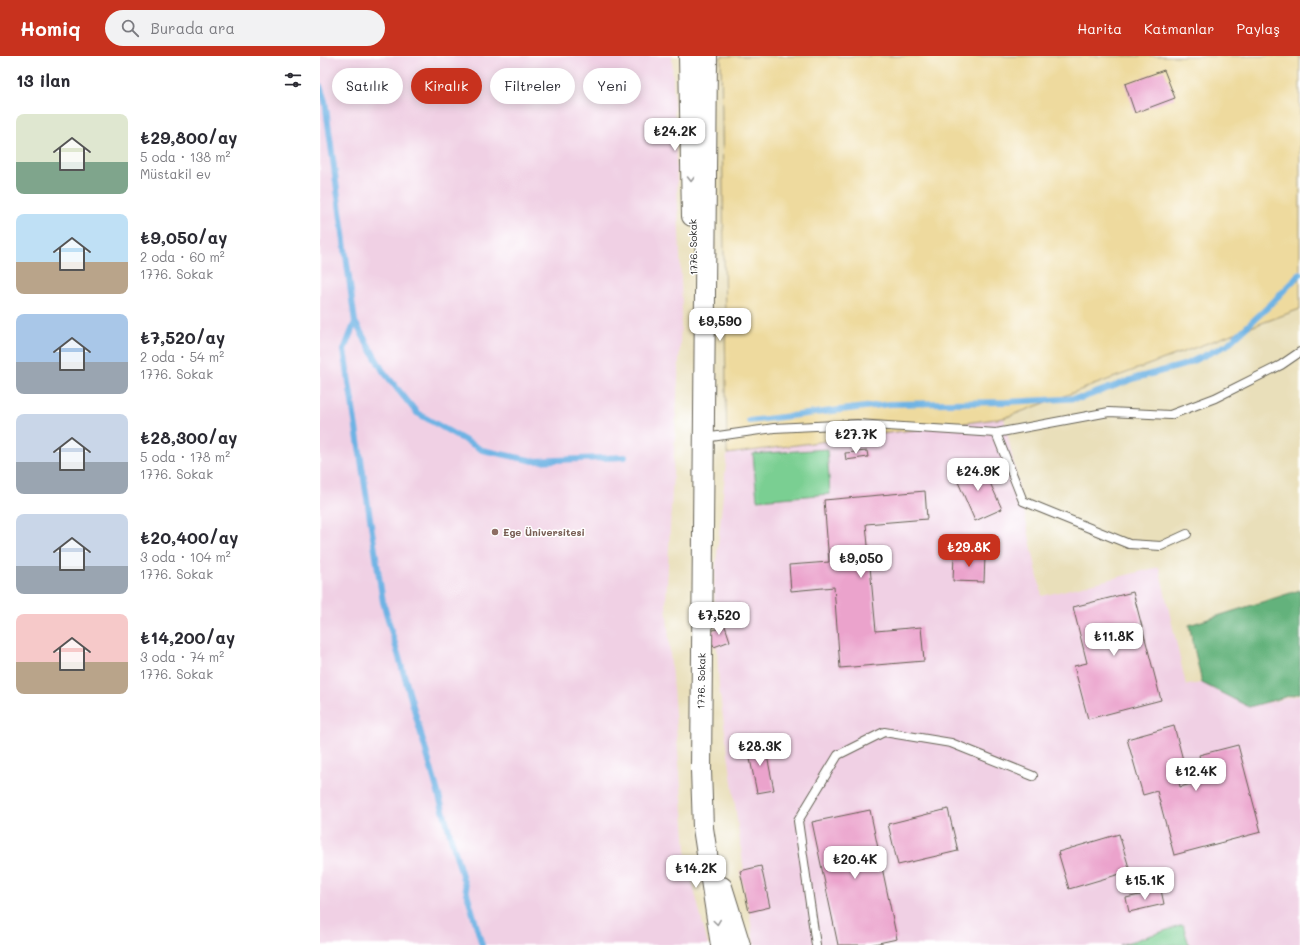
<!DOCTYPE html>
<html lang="tr">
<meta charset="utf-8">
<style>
body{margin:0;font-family:Mali,sans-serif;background:#f2f2f3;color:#2b2b33;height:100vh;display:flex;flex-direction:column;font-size:15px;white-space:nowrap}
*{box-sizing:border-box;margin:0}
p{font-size:13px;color:#7c7c81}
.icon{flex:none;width:22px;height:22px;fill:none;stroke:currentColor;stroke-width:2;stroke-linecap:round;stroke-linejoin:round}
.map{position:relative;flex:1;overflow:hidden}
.sheet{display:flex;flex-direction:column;background:#fff;width:320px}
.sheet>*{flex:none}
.guide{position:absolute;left:12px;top:12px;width:380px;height:36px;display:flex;gap:8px}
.price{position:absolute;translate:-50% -34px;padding:0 9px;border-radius:8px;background:#fff;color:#222;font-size:13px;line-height:26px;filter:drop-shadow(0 1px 2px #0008)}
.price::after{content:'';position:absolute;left:50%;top:24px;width:12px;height:9px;margin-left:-6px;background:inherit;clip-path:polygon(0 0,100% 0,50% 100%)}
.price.selected{background:#c8321e;color:#fff}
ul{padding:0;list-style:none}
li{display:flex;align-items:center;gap:12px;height:100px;padding:0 16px}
li span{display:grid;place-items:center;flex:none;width:112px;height:80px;border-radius:8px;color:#555}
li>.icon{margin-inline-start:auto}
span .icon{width:48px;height:48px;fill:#fffc;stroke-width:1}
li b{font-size:17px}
h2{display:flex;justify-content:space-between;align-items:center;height:48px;padding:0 16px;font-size:17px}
.tag{padding:0 14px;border-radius:18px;background:#fff;box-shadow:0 2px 10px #0003;font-size:14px;line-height:36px}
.tag.selected{background:#c8321e;color:#fff}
header{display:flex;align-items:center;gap:24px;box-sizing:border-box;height:56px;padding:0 20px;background:#c8321e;color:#fff}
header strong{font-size:19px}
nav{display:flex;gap:22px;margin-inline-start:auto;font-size:14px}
.search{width:280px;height:36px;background:#f2f2f3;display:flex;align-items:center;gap:10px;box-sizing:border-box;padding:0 14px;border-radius:22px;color:#7c7c81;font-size:15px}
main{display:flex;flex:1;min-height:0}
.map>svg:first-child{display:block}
.built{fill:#f0d0e4}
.green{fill:#7acf92;stroke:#4b7657}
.forest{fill:#63b27c;stroke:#40674c}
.sand{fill:#eeda9e;stroke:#857b5d}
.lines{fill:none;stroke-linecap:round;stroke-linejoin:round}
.stream{stroke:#6eb3e4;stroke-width:6}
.building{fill:#eba3cc}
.service-casing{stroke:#646053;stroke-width:10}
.tertiary-casing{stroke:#646053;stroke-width:22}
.service{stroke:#fff;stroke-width:8}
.tertiary{stroke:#fff;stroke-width:20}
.oneway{stroke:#999}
.education-dot{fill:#8d6e63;stroke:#fff;stroke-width:1.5}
.labels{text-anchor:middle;stroke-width:3;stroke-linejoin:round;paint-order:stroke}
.street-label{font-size:10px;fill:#1c1c1c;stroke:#fff}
.education-label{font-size:10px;font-weight:bold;fill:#785e54;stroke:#fff;text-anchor:start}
</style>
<header>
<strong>Homiq</strong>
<div class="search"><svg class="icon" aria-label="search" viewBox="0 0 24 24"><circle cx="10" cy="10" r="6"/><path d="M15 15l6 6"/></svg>Burada ara</div>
<nav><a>Harita</a><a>Katmanlar</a><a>Paylaş</a></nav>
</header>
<main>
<section class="sheet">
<h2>13 ilan<svg class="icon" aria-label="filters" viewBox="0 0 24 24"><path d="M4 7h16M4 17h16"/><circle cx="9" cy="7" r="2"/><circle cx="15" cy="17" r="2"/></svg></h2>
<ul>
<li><span style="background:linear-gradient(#dfe7d0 60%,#7fa58c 0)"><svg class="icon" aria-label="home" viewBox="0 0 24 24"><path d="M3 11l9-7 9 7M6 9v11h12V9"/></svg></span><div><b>₺29,800/ay</b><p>5 oda · 138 m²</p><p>Müstakil ev</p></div></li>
<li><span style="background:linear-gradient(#bfe0f5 60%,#b9a48a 0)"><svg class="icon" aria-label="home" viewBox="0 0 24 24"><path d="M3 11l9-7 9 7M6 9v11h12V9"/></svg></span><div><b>₺9,050/ay</b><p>2 oda · 60 m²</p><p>1776. Sokak</p></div></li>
<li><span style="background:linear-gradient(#a9c7e8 60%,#9aa5b1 0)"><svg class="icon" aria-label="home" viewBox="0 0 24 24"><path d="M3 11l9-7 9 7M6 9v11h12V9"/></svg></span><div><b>₺7,520/ay</b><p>2 oda · 54 m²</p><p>1776. Sokak</p></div></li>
<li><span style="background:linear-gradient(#c9d6e8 60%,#9aa5b1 0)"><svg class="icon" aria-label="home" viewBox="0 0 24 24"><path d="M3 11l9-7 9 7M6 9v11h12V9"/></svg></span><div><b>₺28,300/ay</b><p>5 oda · 178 m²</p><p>1776. Sokak</p></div></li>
<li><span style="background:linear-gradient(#c9d6e8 65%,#9aa5b1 0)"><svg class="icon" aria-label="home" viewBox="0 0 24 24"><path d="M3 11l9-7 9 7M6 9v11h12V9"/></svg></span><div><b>₺20,400/ay</b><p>3 oda · 104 m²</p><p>1776. Sokak</p></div></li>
<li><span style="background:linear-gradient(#f6c9c9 60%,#b9a48a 0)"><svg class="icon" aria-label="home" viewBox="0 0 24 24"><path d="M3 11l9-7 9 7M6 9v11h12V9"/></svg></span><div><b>₺14,200/ay</b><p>3 oda · 74 m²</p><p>1776. Sokak</p></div></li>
</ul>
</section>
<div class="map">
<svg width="980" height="889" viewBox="0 0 980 889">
<rect width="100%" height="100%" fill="#fff"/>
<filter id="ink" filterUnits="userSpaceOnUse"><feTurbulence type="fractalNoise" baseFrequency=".025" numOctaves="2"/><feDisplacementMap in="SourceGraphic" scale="8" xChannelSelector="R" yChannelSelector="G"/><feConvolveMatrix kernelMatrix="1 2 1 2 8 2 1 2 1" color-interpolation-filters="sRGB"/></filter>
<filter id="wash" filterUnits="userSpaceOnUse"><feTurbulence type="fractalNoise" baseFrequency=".012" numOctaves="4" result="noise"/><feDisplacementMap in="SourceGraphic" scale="16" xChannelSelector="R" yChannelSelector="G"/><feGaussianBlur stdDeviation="0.9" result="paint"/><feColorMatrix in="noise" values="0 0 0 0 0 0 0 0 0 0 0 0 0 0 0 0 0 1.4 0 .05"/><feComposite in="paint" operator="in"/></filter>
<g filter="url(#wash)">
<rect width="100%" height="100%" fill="#e9dfba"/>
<path class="built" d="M0,0h352l10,250 -16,297 21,258 21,84h-388z
M684,362l38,178 117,-29 27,118 16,-2 47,24 51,-12v250h-546l-35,-258 -5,-102 13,-131z"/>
<path class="green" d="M507,393l3,45 -73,6 -4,-46z
M863,869l6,20h-69z"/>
<path class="forest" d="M980,534v103l-51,14 -47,-24 -13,-58z"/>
<path class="sand" d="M401,0h579v253l-296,109 -277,36z"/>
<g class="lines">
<path class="stream" d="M0,30l5,15 30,221 28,49 34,42 65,37 52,11 91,-4
M35,266l-11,28 39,252 99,343
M429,365l141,-17 116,-2 76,-4 54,-20 48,-13 43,-20 42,-39 31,-32"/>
</g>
<g id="blocks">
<path class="building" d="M844,14l11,28 -40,15 -10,-29z
M547,395l1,6 -22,3 -1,-7z
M661,407l21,46 -27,12 -20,-46z
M605,435l2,28 -61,5 10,107 45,-4 3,34 -84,7 -6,-81 -43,4 -2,-26 40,-3 -5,-62z
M634,498l31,2 -1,26 -31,-1z
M813,536l28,108 -73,19 -14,-53 13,-3 -14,-56z
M405,570l5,15 -16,6 -6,-15z
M854,670l9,34 -9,3 6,24 25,-7 -6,-25 39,-10 23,87 -87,23 -17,-64 -14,4 -16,-56z
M444,685l10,49 -17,3 -10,-49z
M628,753l10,42 -60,14 -10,-41z
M550,754l27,129 -28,6h-31l-26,-123z
M799,778l11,37 -61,18 -11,-37z
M441,810l9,41 -21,5 -9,-41z
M841,834l3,14 -35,8 -3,-14z"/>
</g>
</g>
<g filter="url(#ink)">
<use href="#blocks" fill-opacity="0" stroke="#646053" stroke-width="1"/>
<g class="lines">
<defs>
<path id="service" d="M676,377l27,68 106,43 32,2 26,-12
M384,382l70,-10 83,-4 139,9 113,-21 61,3 45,-17 66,-33 19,-13
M496,889l-18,-124 40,-66 46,-23 67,11 82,33"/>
<path id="tertiary" d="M369,0l3,160
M387,0l-6,714 2,58 18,117
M402,831l18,58"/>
</defs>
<use href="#service" class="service-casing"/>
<use href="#tertiary" class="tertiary-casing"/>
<use href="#service" class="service"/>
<use href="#tertiary" class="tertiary"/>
</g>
<defs><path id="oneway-chevron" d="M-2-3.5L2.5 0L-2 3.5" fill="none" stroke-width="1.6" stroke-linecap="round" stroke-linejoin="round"/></defs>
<g class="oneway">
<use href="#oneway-chevron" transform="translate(371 123) rotate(89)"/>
<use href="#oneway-chevron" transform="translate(397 866) rotate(82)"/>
</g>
</g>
<circle class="education-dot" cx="175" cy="476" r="4"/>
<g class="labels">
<g class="street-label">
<text transform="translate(373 191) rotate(-91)" y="4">1776. Sokak</text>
<text transform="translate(381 625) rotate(-89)" y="4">1776. Sokak</text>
</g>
<g class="education-label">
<text x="183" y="480">Ege Üniversitesi</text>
</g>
</g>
</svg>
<b class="price" style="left:355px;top:96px">₺24.2K</b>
<b class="price" style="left:400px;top:286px">₺9,590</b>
<b class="price" style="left:536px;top:399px">₺27.7K</b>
<b class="price" style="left:658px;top:436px">₺24.9K</b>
<b class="price selected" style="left:649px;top:512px">₺29.8K</b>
<b class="price" style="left:541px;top:523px">₺9,050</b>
<b class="price" style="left:399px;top:580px">₺7,520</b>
<b class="price" style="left:794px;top:601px">₺11.8K</b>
<b class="price" style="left:440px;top:711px">₺28.3K</b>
<b class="price" style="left:876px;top:736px">₺12.4K</b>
<b class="price" style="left:535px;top:824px">₺20.4K</b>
<b class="price" style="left:376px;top:833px">₺14.2K</b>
<b class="price" style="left:825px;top:845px">₺15.1K</b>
<div class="guide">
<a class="tag">Satılık</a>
<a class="tag selected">Kiralık</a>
<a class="tag">Filtreler</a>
<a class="tag">Yeni</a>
</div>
</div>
</main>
